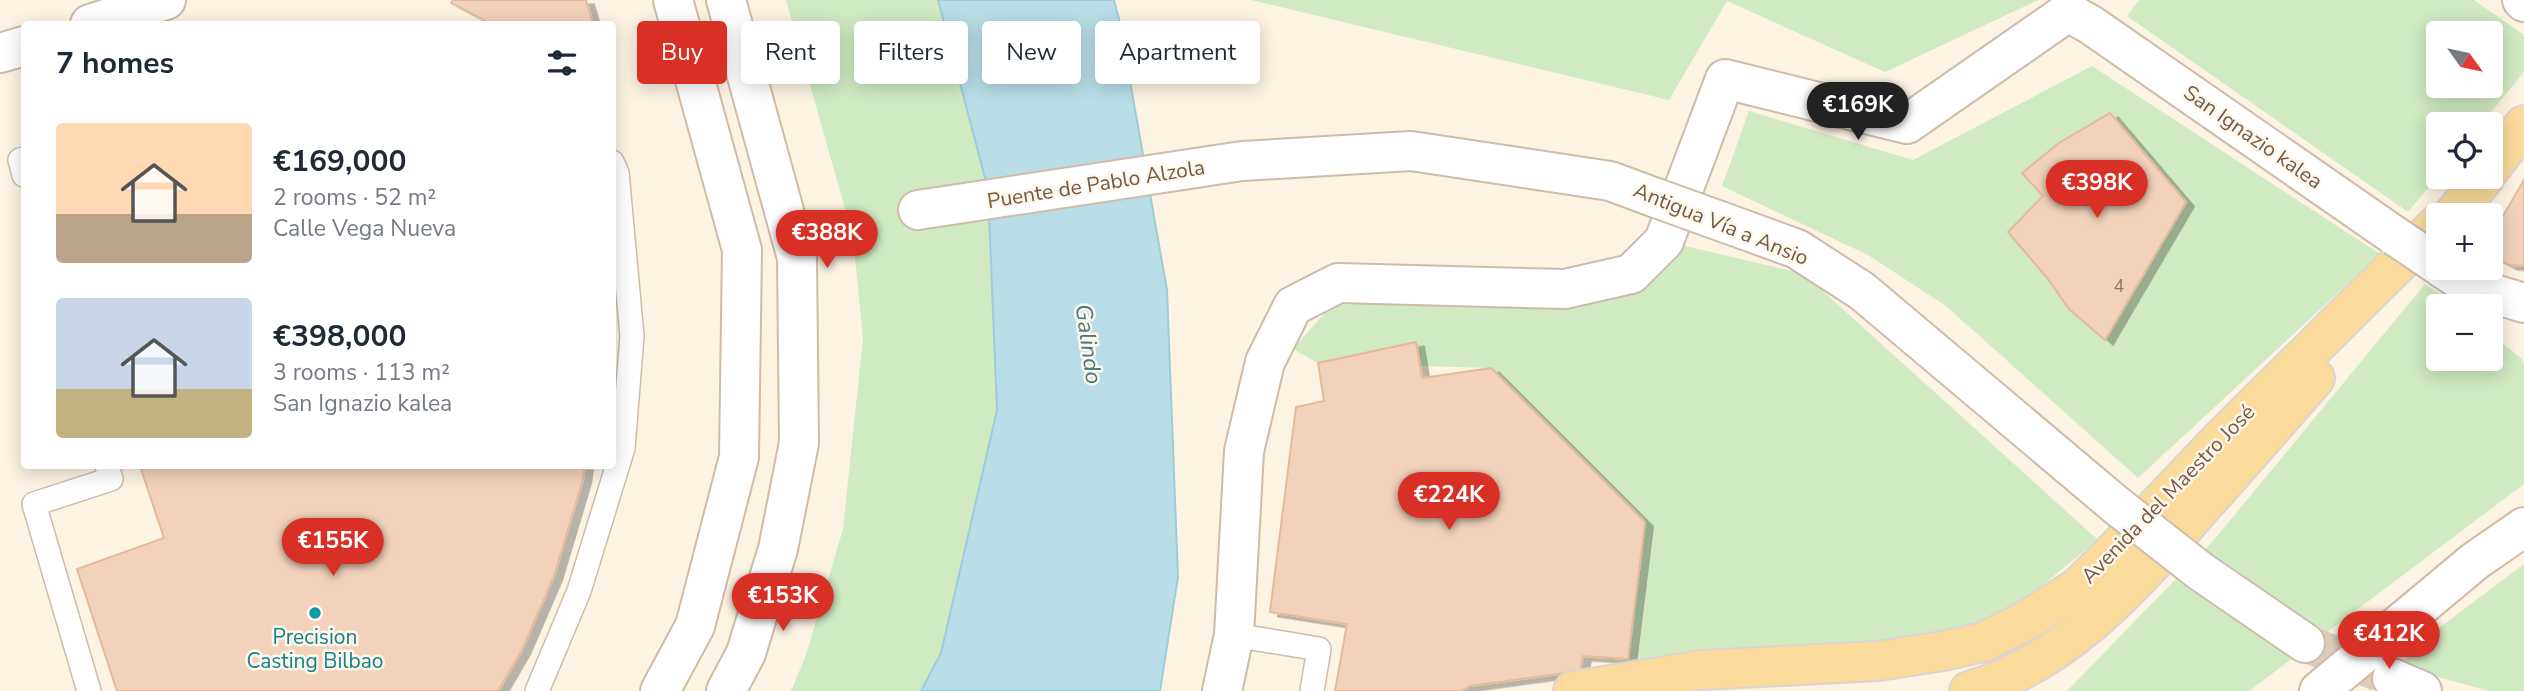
<!DOCTYPE html>
<meta charset="utf-8">
<style>
body{margin:0;font-family:"Nunito Sans",sans-serif;background:#f2f2f3;color:#1f2937;height:100vh;display:flex;flex-direction:column;font-size:26px;white-space:nowrap}
*{box-sizing:border-box;margin:0}
p{font-size:23px;color:#747a83}
.icon{flex:none;width:38px;height:38px;fill:none;stroke:currentColor;stroke-width:2;stroke-linecap:round;stroke-linejoin:round}
.map{position:relative;flex:1;overflow:hidden}
.details{position:absolute;left:21px;top:21px;width:595px;height:448px;display:flex;flex-direction:column;background:#fff;border-radius:7px;box-shadow:0 4px 18px #0003}
.details>*{flex:none}
.banner{position:absolute;left:637px;top:21px;width:665px;height:63px;display:flex;gap:14px}
.needle{width:46px;rotate:123deg}
.tools{position:absolute;left:2426px;top:21px;display:grid;gap:14px}
.tools a{display:grid;place-items:center;width:77px;height:77px;border-radius:7px;background:#fff;box-shadow:0 4px 18px #0003;font-size:35px}
.price{position:absolute;translate:-50% -60px;padding:0 16px;border-radius:24px;background:#d93025;color:#fff;font-size:23px;line-height:46px;filter:drop-shadow(0 2px 4px #0008)}
.price::after{content:'';position:absolute;left:50%;top:42px;width:21px;height:16px;margin-left:-10px;background:inherit;clip-path:polygon(0 0,100% 0,50% 100%)}
.price.selected{background:#222;color:#fff}
ul{padding:0;list-style:none}
li{display:flex;align-items:center;gap:21px;height:175px;padding:0 35px}
li span{display:grid;place-items:center;flex:none;width:196px;height:140px;border-radius:7px;color:#555}
li>.icon{margin-inline-start:auto}
span .icon{width:84px;height:84px;fill:#fffc;stroke-width:1}
li b{font-size:30px}
h2{display:flex;justify-content:space-between;align-items:center;height:84px;padding:0 35px;font-size:30px}
.chip{padding:0 24px;border-radius:7px;background:#fff;box-shadow:0 4px 18px #0003;font-size:24px;line-height:63px}
.chip.selected{background:#d93025;color:#fff}
.map>svg:first-child{display:block}
.green{fill:#d0eac2;fill-rule:evenodd}
.water{fill:#b8dde6;stroke:#9eccd7;stroke-width:2}
.building{fill:#f2d2bb;stroke:#e4ba9b;stroke-width:2;filter:url(#shadow)}
.lines{fill:none;stroke-linecap:round;stroke-linejoin:round}
.street-tunnel{stroke:#dacdbc;stroke-width:38;stroke-dasharray:38 19;stroke-linecap:butt}
.lane-casing{stroke:#cebbaa;stroke-width:26}
.street-casing{stroke:#cebbaa;stroke-width:42}
.secondary-casing{stroke:#d1bba7;stroke-width:42}
.primary-casing{stroke:#dbd4d0;stroke-width:42}
.lane{stroke:#fff;stroke-width:23}
.street{stroke:#fff;stroke-width:38}
.secondary{stroke:#fff;stroke-width:38}
.primary{stroke:#fbdb9b;stroke-width:38}
.street-bridge-casing{stroke:#cebbaa;stroke-width:42;stroke-linecap:butt}
.street-bridge{stroke:#fff;stroke-width:38}
.culture-dot{fill:#0f9aa8;stroke:#fff7e9;stroke-width:2.5}
.labels{text-anchor:middle;stroke-width:5;stroke-linejoin:round;paint-order:stroke}
.number-label{font-size:18px;fill:#947866}
.street-label{font-size:21px;fill:#745a49;stroke:#fff7e9}
.culture-label{font-size:21px;fill:#0d838f;stroke:#fff7e9}
.water-label{font-size:23px;font-style:italic;fill:#427a88;stroke:#fff7e9}
</style>
<div class="map">
<svg width="2524" height="691" viewBox="0 0 2524 691">
<defs>
<filter id="shadow"><feDropShadow dx="8" dy="4.5" stdDeviation="0" flood-color="#0004"/></filter>
</defs>
<rect width="100%" height="100%" fill="#fcf3e3"/>
<path class="green" d="M786,0h152l50,189 9,221 -56,243 -20,38h-130l15,-36 37,-126 20,-191 -10,-101z
M1251,0h787l-153,72 -158,-71 -58,99z
M2139,0h335l50,35v37l-43,52h-43v52l-30,36 -281,-196zM2490,33v53h-52v-53z
M2092,66l288,188 -242,224 -192,-172 -78,-51 -146,-69 27,-75 164,49z
M1664,241l140,33 294,266 -92,75 -151,37 -227,7 17,-137 -154,-154 -173,-5 -25,-14 39,-44 267,-9z
M2425,284l33,22h-20v53h52v-26l32,26 2,5v120l-275,207h-182l147,-151z
M2524,564v127h-35l-92,-25 42,-38z"/>
<path class="water" d="M938,0h176l5,19 48,271 11,287 -18,114h-239l20,-38 56,-243 -9,-221z"/>
<path class="building" d="M453,0h133l7,24h-102l-40,-21z
M2110,113l76,89 -81,138 -36,-31 -21,-30 -40,-47 35,-36 -21,-23 37,-30z
M2524,180v86l-15,-1 -19,-10v-17z
M1416,342l6,36 69,-10 154,154 -17,137 -45,-3 -3,15 -110,15 -9,5h-126l12,-67 -77,-12 26,-205 28,-6 -6,-38z
M140,466h445l-2,13 -29,97 -32,74 -24,41h-381l-40,-122 87,-31z"/>
<g class="lines">
<path class="street-tunnel" d="M2305,643l75,30"/>
<defs>
<path id="lane" d="M24,159l-4,1 4,15
M1234,635l85,14 -7,42
M89,691l-55,-187 77,-25 -4,-13
M537,691l42,-100 44,-143 9,-112 -15,-163 -5,-11"/>
<path id="street" d="M2522,0l2,2
M90,24l76,-24
M0,53l24,-7
M918,210l324,-49 169,-10 199,30 46,17
M1745,230l52,19 65,42 254,214
M2442,268l29,19 53,16
M2200,571l105,72
M2392,678l30,13
M1222,691l12,-56 10,-184 21,-89 28,-56 45,-23 227,6 66,-15 33,-33 61,-162 182,45 161,-112 23,13 304,211"/>
<path id="secondary" d="M726,0l71,258 2,185 -21,106 -32,104 -20,38
M660,691l35,-65 44,-169 3,-207 -69,-250
M2319,691l156,-130 49,-34"/>
<path id="primary" d="M2490,169l34,-44
M2453,215l32,-38
M1573,691l129,-21 176,-9 65,-10 40,-9 46,-23 48,-31 30,-29 113,-119 218,-216
M1969,691c98,-28 165,-107 230,-181 39,-44 78,-88 116,-132"/>
</defs>
<use href="#lane" class="lane-casing"/>
<use href="#street" class="street-casing"/>
<use href="#secondary" class="secondary-casing"/>
<use href="#primary" class="primary-casing"/>
<use href="#lane" class="lane"/>
<use href="#street" class="street"/>
<use href="#secondary" class="secondary"/>
<use href="#primary" class="primary"/>
<defs>
<path id="street-bridge" d="M1656,198l89,32
M2395,236l43,29
M2116,505l84,66"/>
</defs>
<use href="#street-bridge" class="street-bridge-casing"/>
<use href="#street-bridge" class="street-bridge"/>
</g>
<circle class="culture-dot" cx="315" cy="613" r="7"/>
<g class="labels">
<g class="number-label">
<text x="2119" y="292">4</text>
</g>
<g class="street-label">
<text transform="translate(2253 137) rotate(35)" y="7">San Ignazio kalea</text>
<text transform="translate(1096 184) rotate(-9)" y="7">Puente de Pablo Alzola</text>
<text transform="translate(1721 224) rotate(22)" y="7">Antigua Vía a Ansio</text>
<text transform="translate(2168 494) rotate(-46)" y="7">Avenida del Maestro José</text>
</g>
<g class="culture-label">
<text x="315" y="644">Precision<tspan x="315" dy="24">Casting Bilbao</tspan></text>
</g>
<g class="water-label">
<text transform="translate(1089 344) rotate(82)" y="8">Galindo</text>
</g>
</g>
</svg>
<div class="tools">
<a><svg class="needle" viewBox="-14 -14 28 28"><path d="M0-13l5 13h-10z" fill="#e53935"/><path d="M0 13l5-13h-10z" fill="#747a83"/></svg></a>
<a><svg class="icon" aria-label="locate" viewBox="0 0 24 24"><circle cx="12" cy="12" r="6"/><path d="M12 2v4M12 18v4M2 12h4M18 12h4"/></svg></a>
<a>+</a>
<a>−</a>
</div>
<b class="price selected" style="left:1858px;top:142px">€169K</b>
<b class="price" style="left:2097px;top:220px">€398K</b>
<b class="price" style="left:827px;top:270px">€388K</b>
<b class="price" style="left:1449px;top:532px">€224K</b>
<b class="price" style="left:333px;top:578px">€155K</b>
<b class="price" style="left:783px;top:633px">€153K</b>
<b class="price" style="left:2389px;top:671px">€412K</b>
<div class="banner">
<a class="chip selected">Buy</a>
<a class="chip">Rent</a>
<a class="chip">Filters</a>
<a class="chip">New</a>
<a class="chip">Apartment</a>
</div>
<section class="details">
<h2>7 homes<svg class="icon" aria-label="filters" viewBox="0 0 24 24"><path d="M4 7h16M4 17h16"/><circle cx="9" cy="7" r="2"/><circle cx="15" cy="17" r="2"/></svg></h2>
<ul>
<li><span style="background:linear-gradient(#ffd9b3 65%,#b9a48a 0)"><svg class="icon" aria-label="home" viewBox="0 0 24 24"><path d="M3 11l9-7 9 7M6 9v11h12V9"/></svg></span><div><b>€169,000</b><p>2 rooms · 52 m²</p><p>Calle Vega Nueva</p></div></li>
<li><span style="background:linear-gradient(#c9d6e8 65%,#c2b280 0)"><svg class="icon" aria-label="home" viewBox="0 0 24 24"><path d="M3 11l9-7 9 7M6 9v11h12V9"/></svg></span><div><b>€398,000</b><p>3 rooms · 113 m²</p><p>San Ignazio kalea</p></div></li>
</ul>
</section>
</div>
